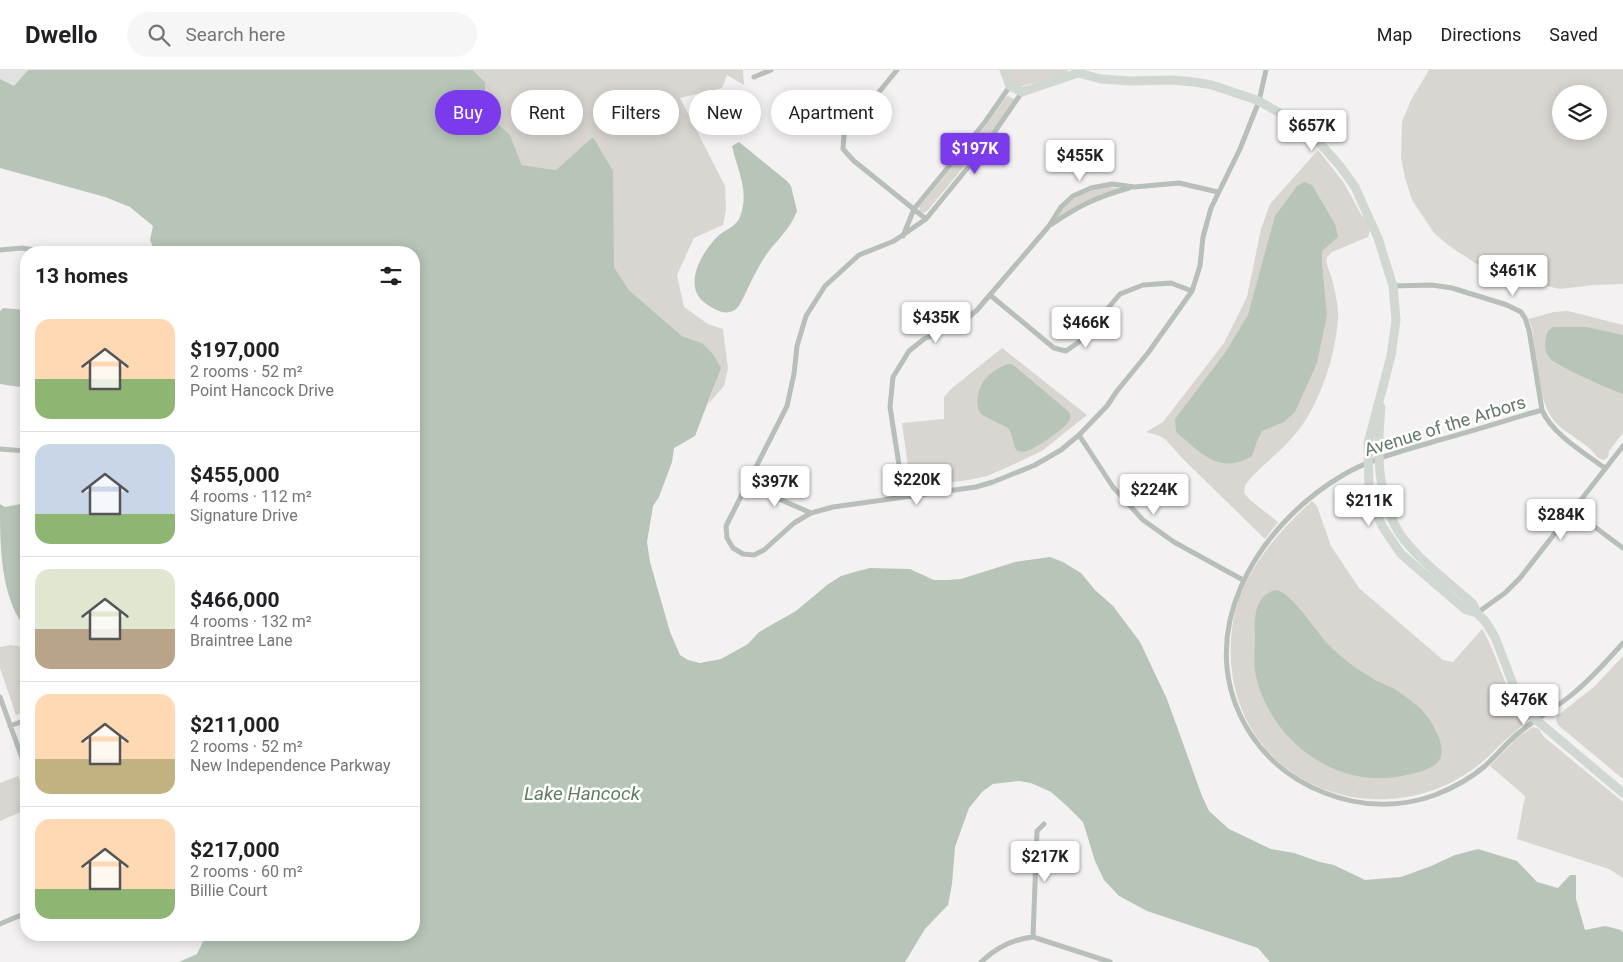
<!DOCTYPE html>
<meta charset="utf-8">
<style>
body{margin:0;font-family:Roboto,sans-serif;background:#f6f6f6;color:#202124;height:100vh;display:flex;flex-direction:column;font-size:19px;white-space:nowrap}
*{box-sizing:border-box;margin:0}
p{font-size:16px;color:#757577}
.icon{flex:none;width:28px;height:28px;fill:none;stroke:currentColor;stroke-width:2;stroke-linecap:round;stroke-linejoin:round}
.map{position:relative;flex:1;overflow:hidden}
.panel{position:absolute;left:20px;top:176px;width:400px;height:695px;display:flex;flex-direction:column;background:#fff;border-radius:20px;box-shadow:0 2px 12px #0003}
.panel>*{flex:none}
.banner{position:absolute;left:435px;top:20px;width:475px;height:45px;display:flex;gap:10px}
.fabs{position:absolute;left:1552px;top:15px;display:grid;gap:10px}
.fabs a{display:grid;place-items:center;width:55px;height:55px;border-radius:50%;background:#fff;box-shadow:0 2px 12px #0003;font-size:25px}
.price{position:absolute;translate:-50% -42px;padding:0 11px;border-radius:5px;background:#fff;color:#222;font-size:16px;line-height:32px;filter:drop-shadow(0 1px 2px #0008)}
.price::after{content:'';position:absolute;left:50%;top:30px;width:15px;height:11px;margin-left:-8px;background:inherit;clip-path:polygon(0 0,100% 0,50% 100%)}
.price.active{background:#7c3aed;color:#fff}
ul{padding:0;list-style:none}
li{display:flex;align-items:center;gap:15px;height:125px;padding:0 15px}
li+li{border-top:1px solid #e0e0e0}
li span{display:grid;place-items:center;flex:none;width:140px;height:100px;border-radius:15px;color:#555}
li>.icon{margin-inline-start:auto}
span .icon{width:60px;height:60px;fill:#fffc;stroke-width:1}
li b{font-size:21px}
h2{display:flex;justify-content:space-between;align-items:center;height:60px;padding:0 15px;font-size:21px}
.pill{padding:0 18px;border-radius:22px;background:#fff;box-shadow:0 2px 12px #0003;font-size:18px;line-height:45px}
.pill.active{background:#7c3aed;color:#fff}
header{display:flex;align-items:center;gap:30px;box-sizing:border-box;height:70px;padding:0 25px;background:#fff;border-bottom:1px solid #e0e0e0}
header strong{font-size:24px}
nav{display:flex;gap:28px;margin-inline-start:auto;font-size:18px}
.search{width:350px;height:45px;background:#f6f6f6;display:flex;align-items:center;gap:12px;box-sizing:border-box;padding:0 18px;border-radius:28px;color:#757577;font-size:19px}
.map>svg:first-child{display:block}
.built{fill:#e2e1e1}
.green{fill:#d9d5d1;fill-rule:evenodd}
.water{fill:#b7c5b8}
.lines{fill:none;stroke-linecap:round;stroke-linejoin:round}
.street{stroke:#b7bfb9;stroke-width:5}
.secondary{stroke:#d1d8d2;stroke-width:9}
.labels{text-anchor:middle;stroke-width:5;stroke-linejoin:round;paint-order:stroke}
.street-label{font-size:18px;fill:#637a68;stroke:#fff}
.water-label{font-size:19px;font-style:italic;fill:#637c65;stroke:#fff}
</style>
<header>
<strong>Dwello</strong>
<div class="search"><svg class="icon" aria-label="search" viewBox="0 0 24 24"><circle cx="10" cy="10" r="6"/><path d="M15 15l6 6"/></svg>Search here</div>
<nav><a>Map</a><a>Directions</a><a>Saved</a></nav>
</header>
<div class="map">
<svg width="1623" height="892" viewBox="0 0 1623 892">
<rect width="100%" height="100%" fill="#f4f1f2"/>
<path class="built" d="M0,0h28l-14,16 -14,-6z"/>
<path class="green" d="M473,0h270l1,15 -17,-10 -5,13 -42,10 45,88 1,24 -3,15 -29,13 -17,37 7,32 24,17 15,5 5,40 -4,17 -16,18 12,-36 -18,-25 -20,-7 -53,-46 -15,-23 -20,-130 -38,33 -34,-5 -12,-30 -24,-22 -1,-31z
M1008,0h61l-5,4 -44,13 -6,-3z
M1429,0h194v214l-29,1 -34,4 -42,-9 -27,-9 -16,-8 -27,-18 -14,-12 -22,-33 -7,-22 -4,-21 1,-35 9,-22zM1561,24h38v37h-38z
M1008,26l6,3v3l-19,27 -67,81 -4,3 -4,-2 -1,-4 68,-83 19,-27z
M1318,80l26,33 18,33 5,4 3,10 -2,7 -36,15 -5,5c-2,8 3,14 5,22 3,13 7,27 6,41 -3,38 -20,91 -47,119 -14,16 -33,29 -46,46l-1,8 6,7 28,22 -13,17 -83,-81 -16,-18 -6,-4 -14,-4 17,-10 61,-79 23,-46 14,-68 9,-25z
M1108,117l11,1v1l-63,30c8,-20 32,-29 52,-32z
M1568,241l55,14v108l-14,18 -1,6 -4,3 -6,-2c-10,-15 -29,-22 -41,-34 -19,-18 -22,-70 -25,-96l-4,-9 26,-7z
M1002,278l85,67 -45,36 -34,16 -21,9 -18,4 -55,7 -4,-5 -8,-59 42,-4v-22l7,-8z
M1312,431l5,5 14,40 28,42 84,72 10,2 29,-33c14,21 26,73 43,86 1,3 2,4 0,7 -6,8 -21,18 -28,26 -87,93 -247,55 -265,-76 -3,-23 -1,-48 6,-71 14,-39 44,-73 74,-100z
M10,575l8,1 8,6v59l-10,4 -16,-47v-21z
M1623,586v123l-65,-54 -2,-5 1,-4 38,-30z
M1533,657l6,2 5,8 79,65v76l-14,-9 -92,-30 8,-43 -35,-30 28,-29z
M18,706l8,19v15l-26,11v-38z"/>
<path class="water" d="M28,0h445l12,12 1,31 24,22 12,30 34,5 37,-33 20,34 1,96 15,23 53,46 20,7 11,11 8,14 -26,68 -21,12 -2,14 -13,35 -6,9 -6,36 3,20 20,70 10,23 8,5 12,3 21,-4 27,-15 11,-12 37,-21 31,-26 14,-9 17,-5 12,-3 40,1 24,11h14l13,-1 54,-17 35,-5 13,5 18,11 14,17 18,16 27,36 27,57 35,97 7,15 20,18 42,20 23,4 26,9 14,3 31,15 36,-3 30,-11 24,-11 23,-6 39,12 20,21 21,6 12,-13h6v24l9,31 20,-4 16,4 2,3v29h-353l-12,-14 -111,-37 -28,-15 -15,-16 -9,-19 -12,-39 -15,-15 -17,-15 -20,-9 -12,-2 -26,3 -10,7 -14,17 -14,39 -3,37 -4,21 -23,24 -20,33h-726l18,-8 9,-19h208v-186l3,-3v-18l-3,-25v-451h-259l-5,-12 3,-14 -23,-19 -25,-10 -105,-29v-89l14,7z
M739,72l48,39 4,5 6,25c-6,17 -21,30 -31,44 -8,12 -14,25 -20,37 -4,8 -7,18 -16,20 -9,2 -18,-4 -25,-9 -23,-17 -3,-51 12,-66 7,-7 19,-10 23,-20 10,-27 -3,-47 -8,-71z
M1304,112l8,3 23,39 3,13 -16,14v14l5,50 -10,48 -22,49 -11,10 -22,9 -5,10 -5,15c-32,20 -52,-4 -76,-24l-1,-13 50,-66 23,-38 27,-99 22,-30z
M3,238l23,2v78l-26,-4v-73z
M1553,257h33l37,8v59c-11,-4 -70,-29 -74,-37 -6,-8 -4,-18 -1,-26z
M1009,294h3l57,48c1,3 2,4 1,7 -3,9 -34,29 -43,32 -4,1 -7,1 -11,-1l-6,-19 -2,-3 -26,-13c-8,-7 -4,-25 1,-33 5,-8 17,-16 26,-18z
M26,433v126c-26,-32 -26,-84 -26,-125l5,3z
M1275,520c15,0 41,41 52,53 6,6 13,13 20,18 8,7 19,13 28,19 8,4 17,7 24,12 7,5 14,10 21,16 10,10 30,40 18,54 -8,9 -31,13 -42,15 -64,10 -126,-39 -140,-101 -3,-12 -1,-26 -1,-38 -1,-18 -1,-42 20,-48z"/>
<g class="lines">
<path class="street" d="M897,0l-53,65 -1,14 11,12 72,58
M754,7l17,-7
M1022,22l-39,57 -57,70 -32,22 -35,14 -34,31 -19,30 -9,30 -3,28 -7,32 -61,120 1,12 6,10 10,6 11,1 10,-5 30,-27 17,-10 22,-6 143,-20 17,-5 42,-17 26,-15 18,-15 28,-29 10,-15 31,-38 44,-62 8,-25 3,-29 8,-29 29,-59 19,-48 7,-31
M1052,154c28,-19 45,-27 77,-36
M903,166l11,-27 71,-87 25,-36
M0,180l22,-2 26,4
M1393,216l39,-1 20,3 55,17 14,7 4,6 4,12 13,80c10,24 42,43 63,58
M990,225l64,53 12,3 13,-9 41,-48 23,-9 28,-2 21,8
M1542,340c-35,10 -69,21 -103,30 -33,10 -67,18 -96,35 -88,52 -154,162 -93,258 18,28 44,48 75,60 35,14 75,15 110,2 18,-7 35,-16 50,-29 12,-11 22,-24 35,-34 18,-15 38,-25 55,-40 18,-15 33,-32 48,-49
M1079,365l34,52 30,33 31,22 69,38
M0,379l26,2
M747,415l64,28
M904,427l-14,-90 3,-30 16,-26 15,-12 38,-16 15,-13 72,-84 12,-19 12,-11 18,-8 21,-4 22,3 45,-4 39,9
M1572,440l51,38
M1477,543l28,-20 15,-15 103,-132
M0,627l26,72
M10,656l16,-6
M0,854l26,-11
M1033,867l4,-106 7,-7
M981,892c15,-14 32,-23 52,-25l77,25"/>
<path class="secondary" d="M1004,0l6,16 12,6 56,-19 -1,-3
M1078,3l23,6 30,2 40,-1 23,2 18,3 47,16 40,23 18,16 23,26 15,21 23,51 15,48 3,34 -5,36 -23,87 1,45 2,13 11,25 19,28 65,56 11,3
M1381,337c-4,42 -5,90 19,127 17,25 50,49 73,70l4,9 8,8 10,16 21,55 12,21 95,80"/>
</g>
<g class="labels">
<g class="street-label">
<text transform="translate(1445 356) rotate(-17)" y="6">Avenue of the Arbors</text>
</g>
<g class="water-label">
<text x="582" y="730">Lake Hancock</text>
</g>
</g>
</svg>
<div class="fabs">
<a><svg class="icon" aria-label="layers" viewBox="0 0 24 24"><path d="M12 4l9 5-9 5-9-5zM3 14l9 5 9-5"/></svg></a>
</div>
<b class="price" style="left:1312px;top:82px">$657K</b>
<b class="price active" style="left:975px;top:105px">$197K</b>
<b class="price" style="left:1080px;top:112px">$455K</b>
<b class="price" style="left:1513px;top:227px">$461K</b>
<b class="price" style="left:936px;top:274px">$435K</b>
<b class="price" style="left:1086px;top:279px">$466K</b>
<b class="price" style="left:917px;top:436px">$220K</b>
<b class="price" style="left:775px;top:438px">$397K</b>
<b class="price" style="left:1154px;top:446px">$224K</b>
<b class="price" style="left:1369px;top:457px">$211K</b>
<b class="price" style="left:1561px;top:471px">$284K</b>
<b class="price" style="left:1524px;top:656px">$476K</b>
<b class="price" style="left:1045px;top:813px">$217K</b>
<div class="banner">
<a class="pill active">Buy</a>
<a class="pill">Rent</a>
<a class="pill">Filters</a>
<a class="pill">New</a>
<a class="pill">Apartment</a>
</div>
<section class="panel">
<h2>13 homes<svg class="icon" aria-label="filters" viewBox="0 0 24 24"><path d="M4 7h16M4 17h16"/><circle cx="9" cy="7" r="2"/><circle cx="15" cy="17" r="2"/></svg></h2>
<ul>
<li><span style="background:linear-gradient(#ffd9b3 60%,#8fb573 0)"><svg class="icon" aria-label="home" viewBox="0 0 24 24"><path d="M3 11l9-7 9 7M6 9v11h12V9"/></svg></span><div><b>$197,000</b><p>2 rooms · 52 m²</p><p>Point Hancock Drive</p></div></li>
<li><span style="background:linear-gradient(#c9d6e8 70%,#8fb573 0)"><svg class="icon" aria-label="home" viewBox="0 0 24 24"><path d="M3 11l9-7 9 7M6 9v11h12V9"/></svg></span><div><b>$455,000</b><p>4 rooms · 112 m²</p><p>Signature Drive</p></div></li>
<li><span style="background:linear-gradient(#dfe7d0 60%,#b9a48a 0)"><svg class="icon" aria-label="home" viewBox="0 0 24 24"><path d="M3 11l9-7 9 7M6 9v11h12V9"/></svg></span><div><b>$466,000</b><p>4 rooms · 132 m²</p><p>Braintree Lane</p></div></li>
<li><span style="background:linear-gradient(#ffd9b3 65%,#c2b280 0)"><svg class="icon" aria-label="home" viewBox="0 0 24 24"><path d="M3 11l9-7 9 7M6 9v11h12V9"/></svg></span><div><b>$211,000</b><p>2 rooms · 52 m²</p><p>New Independence Parkway</p></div></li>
<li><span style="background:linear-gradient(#ffd9b3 70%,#8fb573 0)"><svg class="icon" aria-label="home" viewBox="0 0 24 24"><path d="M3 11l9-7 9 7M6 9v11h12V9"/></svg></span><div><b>$217,000</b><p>2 rooms · 60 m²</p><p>Billie Court</p></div></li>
</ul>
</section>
</div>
